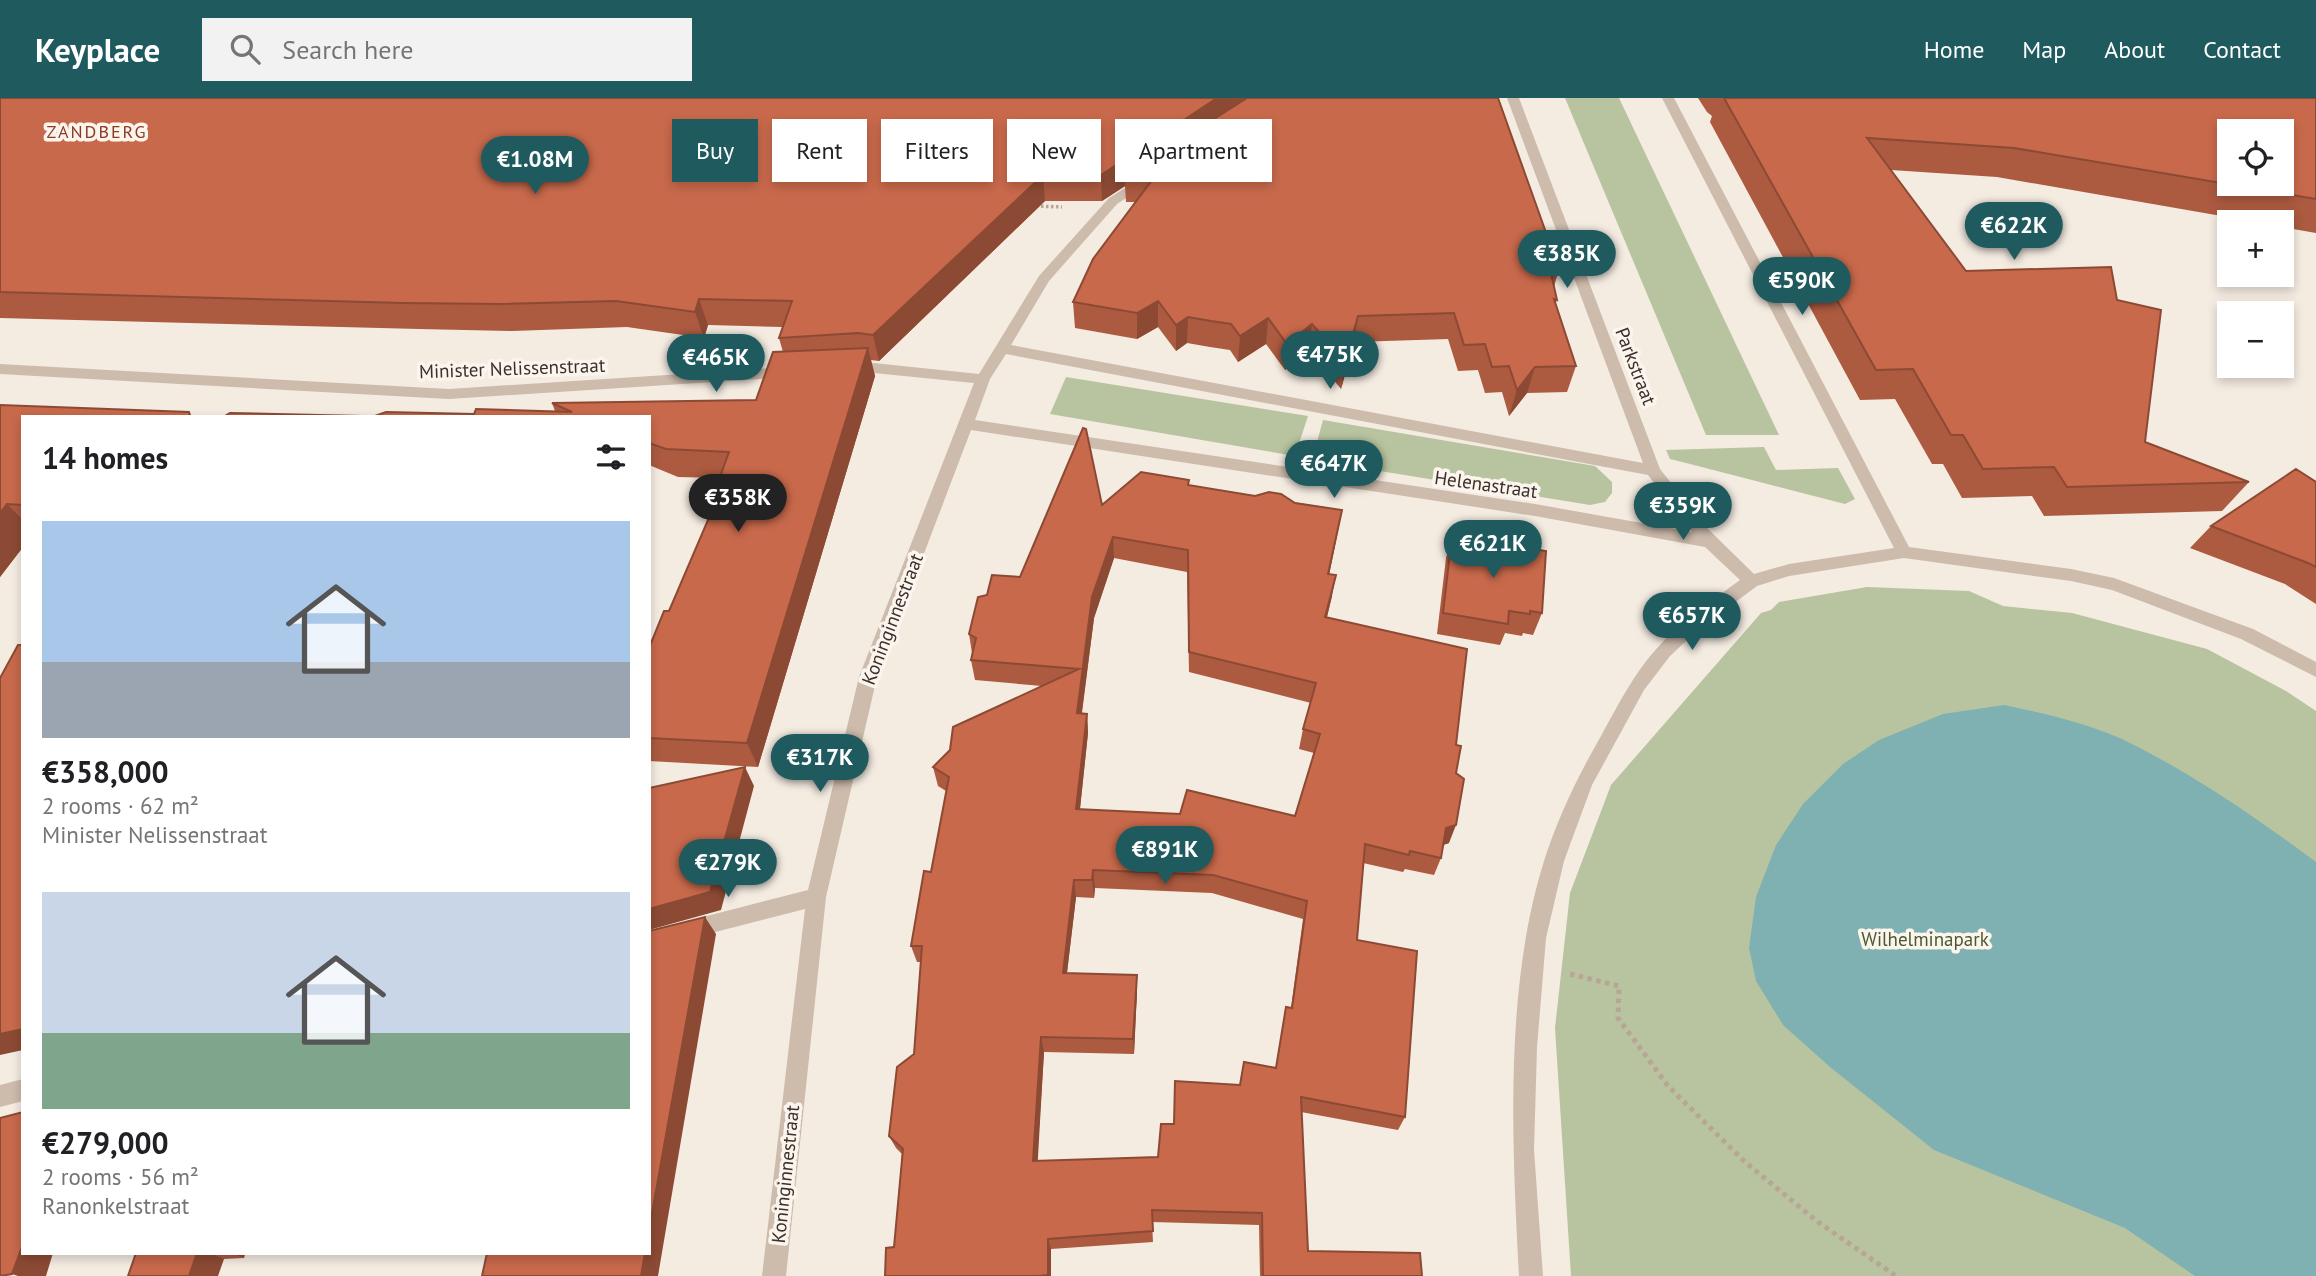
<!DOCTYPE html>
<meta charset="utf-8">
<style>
body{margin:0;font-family:"PT Sans",sans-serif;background:#f2f2f2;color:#202124;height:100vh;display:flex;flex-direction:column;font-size:26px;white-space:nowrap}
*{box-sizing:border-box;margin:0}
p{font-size:23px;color:#757577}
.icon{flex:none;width:38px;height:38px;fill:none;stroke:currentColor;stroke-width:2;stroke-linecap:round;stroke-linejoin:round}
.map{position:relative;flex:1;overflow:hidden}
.details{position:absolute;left:21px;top:317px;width:630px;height:840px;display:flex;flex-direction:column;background:#fff;border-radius:0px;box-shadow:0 4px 10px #0003}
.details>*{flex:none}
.hud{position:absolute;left:672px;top:21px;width:665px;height:63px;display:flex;gap:14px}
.fabs{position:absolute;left:2217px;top:21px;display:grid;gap:14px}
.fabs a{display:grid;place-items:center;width:77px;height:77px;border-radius:0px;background:#fff;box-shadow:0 4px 10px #0003;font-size:35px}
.price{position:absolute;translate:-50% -60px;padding:0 16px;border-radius:24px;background:#1f5a5e;color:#fff;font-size:23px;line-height:46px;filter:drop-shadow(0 2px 4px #0008)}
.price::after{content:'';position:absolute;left:50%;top:42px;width:21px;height:16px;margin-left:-10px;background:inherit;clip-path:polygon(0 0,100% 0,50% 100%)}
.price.selected{background:#222;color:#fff}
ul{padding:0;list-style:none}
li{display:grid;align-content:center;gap:14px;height:371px;padding:0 21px}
li span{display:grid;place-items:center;height:217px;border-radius:0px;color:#555}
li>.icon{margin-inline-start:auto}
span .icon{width:126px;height:126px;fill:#fffc;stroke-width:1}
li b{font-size:30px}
h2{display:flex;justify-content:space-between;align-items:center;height:84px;padding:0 21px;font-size:30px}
.chip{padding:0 24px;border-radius:0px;background:#fff;box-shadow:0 4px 10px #0003;font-size:24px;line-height:63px}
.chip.selected{background:#1f5a5e;color:#fff}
header{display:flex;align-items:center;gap:42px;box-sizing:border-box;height:98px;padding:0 35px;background:#1f5a5e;color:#fff}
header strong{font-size:33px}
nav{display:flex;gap:38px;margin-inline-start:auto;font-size:24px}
.search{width:490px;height:63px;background:#f2f2f2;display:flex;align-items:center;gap:18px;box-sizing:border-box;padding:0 24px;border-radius:0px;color:#757577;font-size:26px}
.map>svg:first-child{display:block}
.green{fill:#b8c4a0}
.water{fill:#7fb0b2}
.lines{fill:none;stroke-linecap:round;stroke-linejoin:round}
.path-far1{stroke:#b9a596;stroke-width:3.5;stroke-dasharray:2.5 2.5;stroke-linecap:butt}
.path{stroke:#b9a596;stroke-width:5;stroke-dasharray:4.5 4.5;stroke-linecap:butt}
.minor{fill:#cdbbac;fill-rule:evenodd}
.wall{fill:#ac5a40;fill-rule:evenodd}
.shaded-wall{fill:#8c4a34}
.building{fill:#c8694b;stroke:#8c4a34;stroke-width:2;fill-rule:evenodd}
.labels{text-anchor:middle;stroke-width:7;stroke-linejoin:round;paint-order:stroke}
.far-neighbourhood-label{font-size:18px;letter-spacing:2px;fill:#8c3b22;stroke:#fbf5ee}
.street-label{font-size:19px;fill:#3b302b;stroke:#fbf5ee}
.park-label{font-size:19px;fill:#4a5a2e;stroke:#fbf5ee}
</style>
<header>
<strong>Keyplace</strong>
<div class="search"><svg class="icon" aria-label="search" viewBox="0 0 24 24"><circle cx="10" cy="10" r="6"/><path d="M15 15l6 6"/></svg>Search here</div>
<nav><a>Home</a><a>Map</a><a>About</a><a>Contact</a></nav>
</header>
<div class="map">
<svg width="2316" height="1178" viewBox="0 0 2316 1178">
<rect width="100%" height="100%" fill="#f4ebe1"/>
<path class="green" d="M1565,0h54l160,337h-73z
M1066,279l242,39 -13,40 -245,-42z
M1323,322l272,46 17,16v11l-7,9 -15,3 -278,-45z
M1764,349l12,23 62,-2 17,31 -10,5 -155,-40 -20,-5 -4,-9z
M1867,489l102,4 34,15 69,7 135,36 79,42 30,20v565h-745l-16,-248 15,-135 41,-108 150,-172 10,-3 8,-8z"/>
<path class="water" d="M2004,607c43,9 88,19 128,39 64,32 126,75 184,118v414h-121l-70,-48 -191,-78 -104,-83 -47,-42 -27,-44 -7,-33 7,-51 20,-52 27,-41 40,-40 36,-24 64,-26z"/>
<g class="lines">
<path class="path-far1" d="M1036,108l26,1"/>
<path class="path" d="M1570,876l49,12 -1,32 50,68 77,76 73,60 78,54"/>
<path class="minor" d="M1507,0h12l141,371 44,56 50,49 35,-10 105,-16 -232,-450h12l235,449 162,22 43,9 139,51 63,33v15l-75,-38 -129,-49 -41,-9 -167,-23 -115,18 -32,10 -58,43 -29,27 -26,34 -52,95 -28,76 -18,77 -9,109 -3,103 9,126h-24c-7,-133 -15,-287 25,-415 14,-44 34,-85 57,-125 17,-31 33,-63 57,-89 23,-26 54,-46 82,-67l-35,-33 -170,-31 -564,-86 -94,247 -51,220 -40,379h-24l43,-367 -156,40v-18l159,-41 51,-213 115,-294 -110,-11 -15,1 -7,-5 2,-3 20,-3 115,12 60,-98 70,-78 36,-22 6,4 -2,3 -32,21 -68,77 -38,64 632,118zM1006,256l642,121 44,57 -157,-28 -560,-84 15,-41z
M0,266l449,25 341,-22 7,5 -7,5 -341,22 -449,-25z
M23,981v22l-23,6v-22z"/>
</g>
<path class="wall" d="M0,0h1498l61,171 -5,18 3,13 -2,5 21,61 -9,26 -40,1 -18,23 -7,-24 -17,1 -7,-23 -20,1 -10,-32 -94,3 -13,47 -32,-39 -24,20 -19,-26 -28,18 -8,-12 -20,-3 -23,-4 -11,8 -18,-24 -21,12 -62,-11 -2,-26 63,-100h-10l-1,-16 -23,15h-57l-166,160 -8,-1 4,16 -117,391 -109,-6v-113l20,-37 40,-93 -2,-5 13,-35 -42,-1 -29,-12v-49l-175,-2 81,-3 -3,-8 204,-3 27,-48 -4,-14 4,-11 -75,-2 -4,13 -77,-11 -115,4 -93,-2 -419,-11z
M1698,0h618v135l-34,-6v-5h-26l-259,-45 -106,-7 75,101 151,29 28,142 104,40 -27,29 -178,5 -12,-20 -70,2 -19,-34h-11l-37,-65 -35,1 -150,-278 2,-6 -5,-4z
M0,307l189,7 3,4h-169v131l-23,30z
M2316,384v122l-31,-20 -95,-36 21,-22z
M1189,387l153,25 -13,64 3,22 -5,21 129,128v28l-7,70 -6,2 -2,13 -7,17 -29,-6 -2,3 -40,-9 -6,77 48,177 -7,13 -97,-18 7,139 114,25h-162l-1,-51 -107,-3 1,20 -102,7v27h-166l9,-29 8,-93 -6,-6 -7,-12 25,-82 7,-92h-4l-6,-16 20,-74 15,-81 -8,-5 -5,-19 109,-81 -67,-6 -4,-20 1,-7 -3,-19 18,-39 33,-18 82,-72zM1114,460l73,14 2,100 122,31 -8,26 -4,20 15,4 -19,63 -115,-2 -100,-5 8,-76 -1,-19 -5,-1 12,-95zM1095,790l117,5 91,26 -12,89 -5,-1 -10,61 -36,17 -66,39 -16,33 -121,4 7,-109 90,2 3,-63v-16l-70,-2 9,-76 18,1z
M1452,438l90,77 -9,22 -10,-2 -1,3 -17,-3 -5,12 -63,-11 9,-76z
M136,1155h109l-1,5 -20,1z"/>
<path class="shaded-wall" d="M1217,0h44l-136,78v10l-23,15 -1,-26z
M1043,77l2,26 -166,160 -6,-26z
M699,201l9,26 -4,13 -9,-26z
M1158,203v26l-21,12v-26z
M1358,218l-4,26 -13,47 4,-26z
M1188,219l-1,26 -11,8v-26z
M1268,220l-2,26 -28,18 2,-26z
M1312,226l-3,26 -24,20 2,-26z
M868,250l7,28 -117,391 -11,-24z
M1535,269l-8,26 -18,23 8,-26z
M7,406l16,16v27l-23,30v-64z
M1342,412l-4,21 -13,64 3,-21z
M1113,439l1,21 -20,60 -15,115 -2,-20 15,-116z
M1336,477l-4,21 -10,41 3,-20z
M1087,616l1,19 -10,94 -2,-18z
M745,669l9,19 -33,124 -72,20v-21z
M1456,727l-7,18 -9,3 6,-18z
M1093,772l2,18 -1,10 -2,-18z
M1074,782l2,17 -11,92 -2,-16z
M705,819l11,17 -58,342h-17l4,-23h4v-23z
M1137,877v16l-3,63 -1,-15z
M23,931v21l-23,5v-21z
M1041,939l3,15 -7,122 -4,-13z
M1048,1141l3,10v27h-2l-1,-1z
M23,1146v9h30l-7,23h-28l-6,-2z
M197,1155h12l15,6 -6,17h-29z
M232,1155h13l-1,5z"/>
<path class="building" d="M0,0h1217l-116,77h-58l-170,160 -15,-2 -79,5 13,-37 -93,-2 -4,13 -79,-11 -117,3 -95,-1 -404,-11z
M1247,0h251l61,171h-9l7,31 -3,-1 22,67 -41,1 -18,23 -8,-24 -17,1 -7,-23 -21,1 -10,-32 -96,3 -13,47 -33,-39 -25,20 -19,-26 -28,18 -9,-12 -20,-3 -23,-4 -12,8 -18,-24 -21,12 -64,-11 20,-43 62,-83h-30z
M1724,0h592v101l-302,-51 -147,-10 99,133 145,-4 6,33 44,10 -16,132 104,40 -182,5 -13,-20 -71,2 -20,-34h-12l-38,-66 -37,1zM2230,33h52v53h-52z
M868,250l-121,395 -98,-5v-90l15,-37h5l42,-98h-4l22,-61 -63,-3 -17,-6v-27h-274l11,-4 88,2 2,-5 96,3 -20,-9 204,-3 17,-48z
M0,307l189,7 1,4h-167v89l-16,-1 -7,9z
M230,315l133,3h-138z
M1083,330l3,1 16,76 39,-33 48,8 -1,5 67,11 14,-4 12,2 14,9 47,7 -14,64 8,1 -11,42 142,32 -11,96 5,1 -5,27 8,6 -8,46 -10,3 -5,30 -31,-7 -1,4 -44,-11 -8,96 60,11 -12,166 -104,-20 7,154 112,2 2,23h-159l-1,-63 -110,-3 1,21 -105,8v36l-10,1h-153l1,-28 8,-1 9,-98 -14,-13 8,-69 17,-13 8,-108h-11l13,-75 7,1 18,-95 -16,-10 17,-17 3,-23 126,-58 -108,-9 5,-22 -7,-4 9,-37 9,-2 5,-20 28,2zM1113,439l75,13 1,102 127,31 -13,46 17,5 -25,82 -108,-26 -7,24 -104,-5 11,-95 -10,-1 15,-116zM1093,772l120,5 94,26 -15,107 -6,-1 -10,61 -32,-6 -4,23 -65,-4 -1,43h-13l-3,33 -125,4 8,-124 92,2 4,-64 -74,-2 11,-93h18z
M2296,371l20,13v85l-8,-4 -97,-37z
M1452,438l94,15 -4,62 -12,-2v3l-21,-3 -1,13 -65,-11z
M18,547h5v384l-23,5v-356z
M745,669l-35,125 -61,17v-121z
M705,819l-56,313v-299z
M23,1014v132l-11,30 -12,2v-158z
M136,1155h61l-8,23h-61z
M487,1155h158l-4,23h-159z"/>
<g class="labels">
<g class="far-neighbourhood-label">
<text x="97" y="40">ZANDBERG</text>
</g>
<g class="street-label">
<text transform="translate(1636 268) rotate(69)" y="7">Parkstraat</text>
<text transform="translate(512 270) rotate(-2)" y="7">Minister Nelissenstraat</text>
<text transform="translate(1486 386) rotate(8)" y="7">Helenastraat</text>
<text transform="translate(892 521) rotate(-69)" y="7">Koninginnestraat</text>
<text transform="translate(785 1076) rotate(-84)" y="7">Koninginnestraat</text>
</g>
<g class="park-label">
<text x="1925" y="848">Wilhelminapark</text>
</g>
</g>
</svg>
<div class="fabs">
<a><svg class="icon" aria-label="locate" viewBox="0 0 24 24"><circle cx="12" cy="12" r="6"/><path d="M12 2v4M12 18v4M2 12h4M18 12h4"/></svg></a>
<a>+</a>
<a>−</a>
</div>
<b class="price" style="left:535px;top:98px">€1.08M</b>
<b class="price" style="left:2014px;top:164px">€622K</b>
<b class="price" style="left:1567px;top:192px">€385K</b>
<b class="price" style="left:1802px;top:219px">€590K</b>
<b class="price" style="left:1330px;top:293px">€475K</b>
<b class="price" style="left:716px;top:296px">€465K</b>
<b class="price" style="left:1334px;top:402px">€647K</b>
<b class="price selected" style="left:738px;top:436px">€358K</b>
<b class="price" style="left:1683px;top:444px">€359K</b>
<b class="price" style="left:1493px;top:482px">€621K</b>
<b class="price" style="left:1692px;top:554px">€657K</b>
<b class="price" style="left:820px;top:696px">€317K</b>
<b class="price" style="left:1165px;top:788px">€891K</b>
<b class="price" style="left:728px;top:801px">€279K</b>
<div class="hud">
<a class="chip selected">Buy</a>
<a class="chip">Rent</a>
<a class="chip">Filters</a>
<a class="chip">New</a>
<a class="chip">Apartment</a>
</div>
<section class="details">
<h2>14 homes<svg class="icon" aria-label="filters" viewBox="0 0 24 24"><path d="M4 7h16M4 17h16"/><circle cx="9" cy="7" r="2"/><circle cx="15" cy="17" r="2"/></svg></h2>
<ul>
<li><span style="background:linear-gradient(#a9c7e8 65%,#9aa5b1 0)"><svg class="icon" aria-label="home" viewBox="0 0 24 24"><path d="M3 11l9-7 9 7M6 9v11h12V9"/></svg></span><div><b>€358,000</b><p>2 rooms · 62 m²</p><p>Minister Nelissenstraat</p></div></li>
<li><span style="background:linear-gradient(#c9d6e8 65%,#7fa58c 0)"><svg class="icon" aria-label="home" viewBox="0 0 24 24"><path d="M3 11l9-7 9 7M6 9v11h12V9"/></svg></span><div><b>€279,000</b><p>2 rooms · 56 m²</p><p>Ranonkelstraat</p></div></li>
</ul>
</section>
</div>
